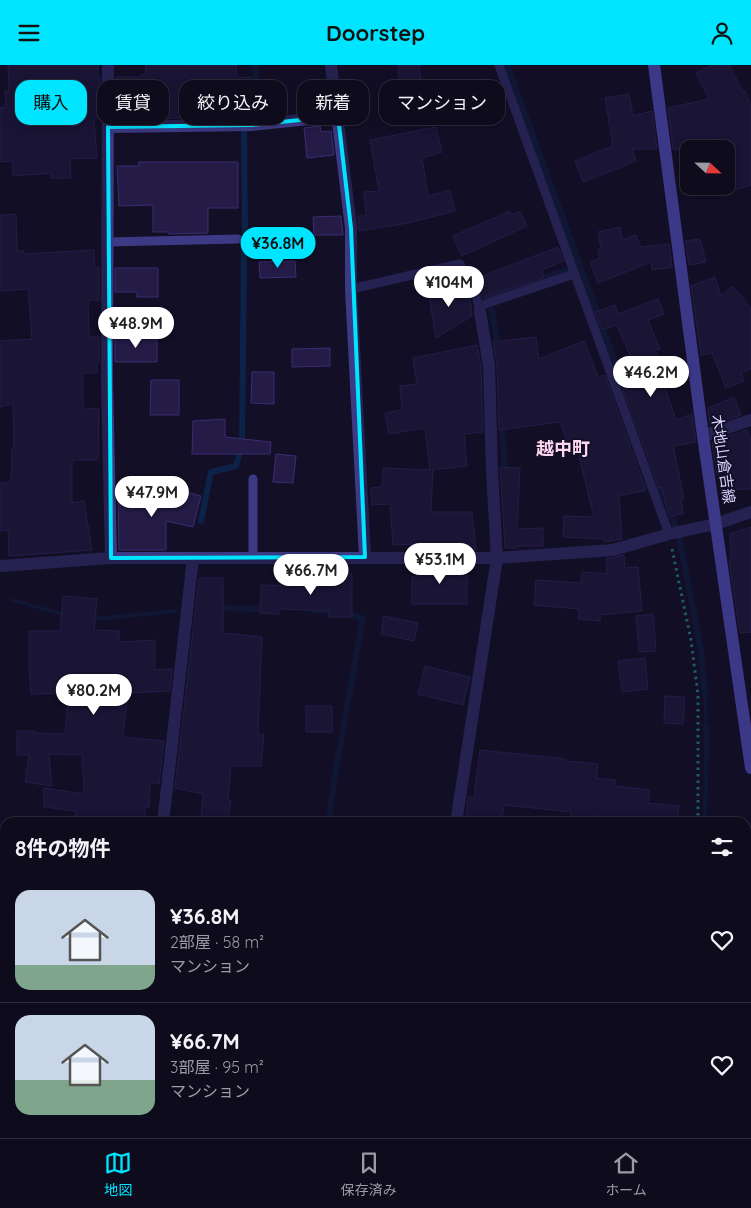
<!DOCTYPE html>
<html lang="ja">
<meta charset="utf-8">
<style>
body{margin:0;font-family:Quicksand,"Noto Sans JP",sans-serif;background:#171425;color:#f1f3f6;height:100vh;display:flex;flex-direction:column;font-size:19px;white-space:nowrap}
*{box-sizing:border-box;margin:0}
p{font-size:16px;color:#9b9ba3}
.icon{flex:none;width:28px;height:28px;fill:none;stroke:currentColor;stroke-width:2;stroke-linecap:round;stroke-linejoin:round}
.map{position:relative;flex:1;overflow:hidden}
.side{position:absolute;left:0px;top:752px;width:751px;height:321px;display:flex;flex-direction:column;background:#0e0b1c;border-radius:15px 15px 0 0;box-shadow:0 2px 12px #0003,0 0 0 1px #2e2b3b}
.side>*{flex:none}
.top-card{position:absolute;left:15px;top:15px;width:500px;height:45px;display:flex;gap:10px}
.needle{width:32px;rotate:112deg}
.fabs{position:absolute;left:680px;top:75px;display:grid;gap:10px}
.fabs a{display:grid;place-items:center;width:55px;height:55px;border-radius:10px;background:#0e0b1c;box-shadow:0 2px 12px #0003,0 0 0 1px #2e2b3b;font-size:25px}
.price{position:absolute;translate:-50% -42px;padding:0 11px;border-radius:18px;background:#fff;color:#222;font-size:16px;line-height:32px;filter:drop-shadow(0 1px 2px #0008)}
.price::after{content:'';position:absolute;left:50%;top:30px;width:15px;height:11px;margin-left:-8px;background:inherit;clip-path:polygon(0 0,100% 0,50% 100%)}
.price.active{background:#00e5ff;color:#111}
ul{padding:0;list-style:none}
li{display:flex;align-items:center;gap:15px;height:125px;padding:0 15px}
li+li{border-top:1px solid #2e2b3b}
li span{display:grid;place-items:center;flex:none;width:140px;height:100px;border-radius:15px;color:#555}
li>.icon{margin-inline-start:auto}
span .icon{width:60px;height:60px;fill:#fffc;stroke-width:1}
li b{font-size:21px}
h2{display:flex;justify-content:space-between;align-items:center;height:60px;padding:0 15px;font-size:21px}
.tag{padding:0 18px;border-radius:15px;background:#0e0b1c;box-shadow:0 2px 12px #0003,0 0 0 1px #2e2b3b;font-size:18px;line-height:45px}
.tag.active{background:#00e5ff;color:#111}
header{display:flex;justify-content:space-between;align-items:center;height:65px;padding:0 15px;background:#00e5ff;color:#111;font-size:22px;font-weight:700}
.tabs{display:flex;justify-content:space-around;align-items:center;height:70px;border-top:1px solid #2e2b3b;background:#0e0b1c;font-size:14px;color:#9b9ba3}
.tabs a{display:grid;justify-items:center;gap:2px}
.tabs .active{color:#00e5ff}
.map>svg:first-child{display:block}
.water{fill:#0c2248}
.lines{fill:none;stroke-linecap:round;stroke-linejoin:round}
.stream{stroke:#0c2248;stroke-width:6}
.building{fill:#241b47;stroke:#3b2d73}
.path{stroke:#2fb8b0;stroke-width:3;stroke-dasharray:2.5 4;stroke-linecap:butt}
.lane{stroke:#3d3a85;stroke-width:9}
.street{stroke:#3d3a85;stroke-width:12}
.secondary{stroke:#6f6bff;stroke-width:12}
.marked{fill:none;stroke:#00e5ff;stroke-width:4;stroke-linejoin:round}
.labels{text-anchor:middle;stroke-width:4;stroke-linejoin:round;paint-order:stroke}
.street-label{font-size:15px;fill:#d9d4ff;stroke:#130f26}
.quarter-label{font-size:18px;font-weight:bold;fill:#ffd6f0;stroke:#130f26}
</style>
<header><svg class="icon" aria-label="menu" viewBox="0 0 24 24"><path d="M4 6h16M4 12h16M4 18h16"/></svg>Doorstep<svg class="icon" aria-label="person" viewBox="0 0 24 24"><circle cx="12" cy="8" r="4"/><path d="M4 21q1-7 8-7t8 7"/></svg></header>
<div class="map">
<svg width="751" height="1073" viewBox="0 0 751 1073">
<rect width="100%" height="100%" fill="#130f26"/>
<path class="water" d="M11,533l71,20 95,-9v4l-94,9 -73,-21z
M703,624h3l2,44 -3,-1z
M704,681l5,1 -2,76 -4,-1z"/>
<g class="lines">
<path class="stream" d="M507,0l113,311
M251,47l5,-30 -1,-17
M244,66l1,102
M487,233l79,-28
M492,245l6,38
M502,358l3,53
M658,415l20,53 6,29 17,89 4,45
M201,456l10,-49 25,-6 6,-21 2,-194
M216,543l52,1
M313,545l23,2
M706,661l1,28
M328,758l8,-54 26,-146v-5l-16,-4
M281,1069v4"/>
</g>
<path class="building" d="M8,0h90v12h2v41h-6l3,40 -27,1 1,19h-20v-5l-38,3 -1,-15 -12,1v-54l6,-1 -1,-16h4z
M146,0h90v13l15,-1 1,40 -136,2v-42h25v-2h4z
M398,0h21l2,15 -22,2z
M712,0h17l14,27 2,-1 6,14v80l-25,7v-43h-53l-5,-41 41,-9 -13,-26z
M629,29l4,22 19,-5 5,38h-25l4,12 -53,21 -8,-21 38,-15 -8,-48z
M319,37v8l-17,2 -1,-9z
M320,61l1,6 10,-1 3,24 -27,3 -3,-30z
M436,62l6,25 -20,6 6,38 22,-6 5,21 -47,12 -49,8 -1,-15h8l-2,-24 15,-1 -9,-51z
M139,97h99v46h-30v25l-39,1v-2h-16v-27l-34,1 -2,-40h22z
M510,146l1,4 9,-4 7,15 -65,30 -9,-20z
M16,149l1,37h7v3l70,-4 1,18h4v32h-11l1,37h10v25h-2v11h-14v35l16,1 -1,51h-26v43l12,-2 8,49 -83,6 -1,-26 -8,1v-48l11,-1 1,-34h2l-1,-44 -13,3v-66l32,-2 -4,-50 -28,2v-76z
M341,151l2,19h-29l-1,-18z
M620,162l2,13 14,-5 5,12 28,-3 3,23 -20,3 -1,-8 -53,21 -8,-21 10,-4 -3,-8 4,-2 -3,-16z
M700,174l6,23 -17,3 -4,-24z
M558,182l6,14 -22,9 2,8 -61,20 -8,-19z
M295,196l1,16 -36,1 -1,-16z
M115,203h43v29h-21v-5h-22z
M715,212l6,19 12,-10 18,23v60l-10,4 3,8 -18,7 -14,-35 -11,2 -10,-69z
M463,219l7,14 2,18 -36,22 -8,-48 17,-2 1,3z
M658,234l6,15 -16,6 12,29 -5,1 11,27 -4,2 14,41 16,-6 4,28 -23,4 11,53h-3l2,15 -14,2 -7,-29 -3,1 -43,-117 18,-6 -17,-40 -15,5 -7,-18 20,-7 3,9z
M115,272h42v25h-42z
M536,272l3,22 45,-18 14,36 7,-2 41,115 -27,6 3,43 -18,3v-3l-41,-2 1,-21 30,1 -17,-69 -6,3 -11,-29 -61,8 -2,-65 -4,-23z
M477,280l4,21 2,66 -19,2 3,32 -35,4h1l-2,42h41l4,38h-60v-6l-23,1 -3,-41 -18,1 -1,-17 11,-1 1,-19 47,2 -5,-42 -36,6 -4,-21 17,-3 -2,-24 17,-2 -4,-26z
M330,283v18l-38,1v-18z
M252,307h22v32l-23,-1z
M151,315h28v35h-29z
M734,332l7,18 -31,10 -2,-17z
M225,354v18l46,5 -1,12h-78l1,-33z
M747,365l4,9v50l-25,1v-19l-9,4 -5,-33z
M276,389l20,2 -3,27 -20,-1z
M500,402l20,1 -3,61 26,-1v18h-27v2h-11z
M118,426h20v3l44,1 1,-4 18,5 -8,31 -27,-6v29h-47z
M751,462v105l-11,1 -11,-71h2l-1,-28z
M624,490l1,13 13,-1 4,44 -42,4v6l-22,-2 1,-10 -45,-4 2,-25 45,3 1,-11 25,2 -1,-15z
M416,501h51v38h-55v-27h4z
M329,509h23v43h-23v-6l-50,-2v5l-19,-1 1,-28 41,1v-9l27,1z
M199,513h24v55l39,4 -4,97 6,1 -3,31h-30l-3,34h3l-3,20 -27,-3 2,-23 -28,-6z
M63,531l34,3 -3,31 25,1v11l36,-2v30l17,-1 -2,22 -42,2 -5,44 41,4 -5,43 -9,-2 -1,26 -4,-1v16h-71l2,-12 -32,-4v-19l40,6 -2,-39 -33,-1 3,32 -27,-4 4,-27h-12v-24h17v2l31,1 4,-41 -38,1 -2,-29v-34h31z
M653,549l3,37 -17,1 -3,-36z
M384,551l34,7 -4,18 -33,-7z
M645,593l3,31 -26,3 -4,-31z
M425,601l45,11 -7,28 -45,-11z
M665,631l20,1 -2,27 -19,-1z
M306,641h26v26h-26z
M480,685l86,9v2l32,3 -2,14 20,2 -1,6 35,4 -2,13 31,3 -2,17h-19l-66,-7v7h-22l1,-11 -67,-7 -3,18h-36l3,-26 6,1z"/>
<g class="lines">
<path class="path" d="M672,484l19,91 7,55v128
M746,909h5
M705,1073l1,-4"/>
<path class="lane" d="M499,0l170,469
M108,177l130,-3
M351,224l109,-25 16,32 4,16
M479,241l95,-32
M253,493v-79"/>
<path class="street" d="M108,0l-1,315 4,178
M331,0l20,163v61l14,268
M108,62l144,-2 86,-9
M703,371l48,-16
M0,501l111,-8h386l116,-8 56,-16 47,-10 35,-12
M163,758l30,-265
M456,758l41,-265 -5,-87 -3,-106 -9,-53
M128,1073v-4
M424,1073v-4"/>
<path class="secondary" d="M654,0l49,371 48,332"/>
</g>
<path d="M0 0H751V1073H0ZM338,51l13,112 14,329 -254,1 -3,-431 144,-2z" fill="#130f26" fill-opacity=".55" fill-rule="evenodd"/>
<path class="marked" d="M338,51l13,112 14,329 -254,1 -3,-431 144,-2z"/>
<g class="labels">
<g class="street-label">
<text transform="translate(723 394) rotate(82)" y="5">木地山倉吉線</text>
</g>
<g class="quarter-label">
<text x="563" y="390">越中町</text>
</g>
</g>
</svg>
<div class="fabs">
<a><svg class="needle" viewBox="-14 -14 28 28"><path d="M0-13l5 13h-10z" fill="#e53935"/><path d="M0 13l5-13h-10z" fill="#9b9ba3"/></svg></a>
</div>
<b class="price active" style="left:278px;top:204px">¥36.8M</b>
<b class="price" style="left:449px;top:243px">¥104M</b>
<b class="price" style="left:136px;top:284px">¥48.9M</b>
<b class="price" style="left:651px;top:333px">¥46.2M</b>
<b class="price" style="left:152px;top:453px">¥47.9M</b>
<b class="price" style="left:440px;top:520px">¥53.1M</b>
<b class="price" style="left:311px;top:531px">¥66.7M</b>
<b class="price" style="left:94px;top:651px">¥80.2M</b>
<div class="top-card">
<a class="tag active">購入</a>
<a class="tag">賃貸</a>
<a class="tag">絞り込み</a>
<a class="tag">新着</a>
<a class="tag">マンション</a>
</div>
<section class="side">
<h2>8件の物件<svg class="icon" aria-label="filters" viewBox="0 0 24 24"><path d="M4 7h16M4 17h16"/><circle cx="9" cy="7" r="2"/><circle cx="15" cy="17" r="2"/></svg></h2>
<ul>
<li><span style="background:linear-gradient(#c9d6e8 75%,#7fa58c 0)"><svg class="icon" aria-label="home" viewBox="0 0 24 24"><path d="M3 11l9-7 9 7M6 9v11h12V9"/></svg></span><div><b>¥36.8M</b><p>2部屋 · 58 m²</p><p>マンション</p></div><svg class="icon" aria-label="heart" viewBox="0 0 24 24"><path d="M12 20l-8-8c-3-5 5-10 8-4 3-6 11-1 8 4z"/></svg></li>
<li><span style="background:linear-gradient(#c9d6e8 65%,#7fa58c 0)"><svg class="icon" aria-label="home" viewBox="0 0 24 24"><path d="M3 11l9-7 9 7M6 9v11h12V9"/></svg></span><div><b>¥66.7M</b><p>3部屋 · 95 m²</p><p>マンション</p></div><svg class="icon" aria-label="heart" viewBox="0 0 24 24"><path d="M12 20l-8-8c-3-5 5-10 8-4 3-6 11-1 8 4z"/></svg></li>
</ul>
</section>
</div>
<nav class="tabs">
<a class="active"><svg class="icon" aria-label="map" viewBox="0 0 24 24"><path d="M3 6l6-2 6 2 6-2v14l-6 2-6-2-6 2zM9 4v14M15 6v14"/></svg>地図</a>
<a><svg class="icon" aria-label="saved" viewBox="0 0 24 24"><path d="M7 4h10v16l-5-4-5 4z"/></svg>保存済み</a>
<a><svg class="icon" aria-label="home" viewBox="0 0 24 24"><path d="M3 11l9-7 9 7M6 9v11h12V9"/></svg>ホーム</a>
</nav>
